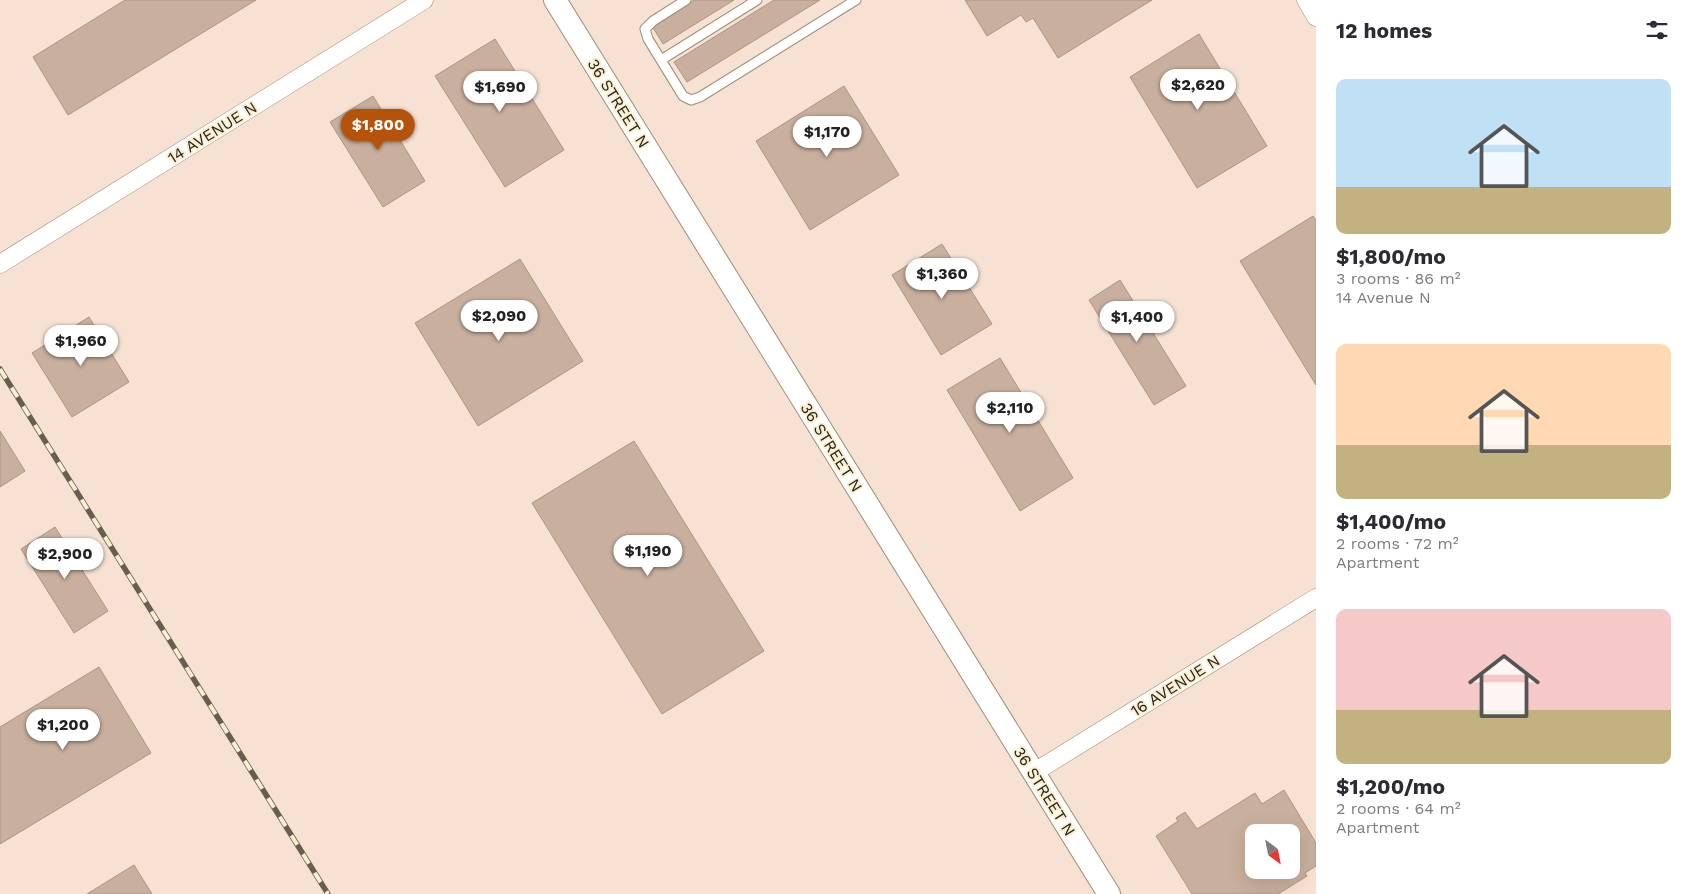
<!DOCTYPE html>
<meta charset="utf-8">
<style>
body{margin:0;font-family:"Work Sans",sans-serif;background:#f7f7f7;color:#2b2b33;height:100vh;display:flex;flex-direction:column;font-size:19px;white-space:nowrap}
*{box-sizing:border-box;margin:0}
p{font-size:16px;color:#7c7c81}
.icon{flex:none;width:28px;height:28px;fill:none;stroke:currentColor;stroke-width:2;stroke-linecap:round;stroke-linejoin:round}
.map{position:relative;flex:1;overflow:hidden}
.drawer{display:flex;flex-direction:column;background:#fff;width:375px}
.drawer>*{flex:none}
.needle{width:32px;rotate:148deg}
.fabs{position:absolute;left:1245px;top:824px;display:grid;gap:10px}
.fabs a{display:grid;place-items:center;width:55px;height:55px;border-radius:10px;background:#fff;box-shadow:0 5px 20px #0002;font-size:25px}
.price{position:absolute;translate:-50% -42px;padding:0 11px;border-radius:18px;background:#fff;color:#222;font-size:16px;line-height:32px;filter:drop-shadow(0 1px 2px #0008)}
.price::after{content:'';position:absolute;left:50%;top:30px;width:15px;height:11px;margin-left:-8px;background:inherit;clip-path:polygon(0 0,100% 0,50% 100%)}
.price.active{background:#b45309;color:#fff}
ul{padding:0;list-style:none}
li{display:grid;align-content:center;gap:10px;height:265px;padding:0 20px}
li span{display:grid;place-items:center;height:155px;border-radius:10px;color:#555}
li>.icon{margin-inline-start:auto}
span .icon{width:90px;height:90px;fill:#fffc;stroke-width:1}
li b{font-size:21px}
h2{display:flex;justify-content:space-between;align-items:center;height:60px;padding:0 20px;font-size:21px}
main{display:flex;flex:1;min-height:0}
.map>svg:first-child{display:block}
.industrial{fill:#f6e1d2;fill-rule:evenodd}
.building{fill:#c9af9d;stroke:#ad9482;fill-rule:evenodd}
.lines{fill:none;stroke-linecap:round;stroke-linejoin:round}
.service-casing{stroke:#9b9076;stroke-width:11}
.minor-casing{stroke:#9b9076;stroke-width:19}
.tertiary-casing{stroke:#9b9076;stroke-width:24}
.service{stroke:#fff;stroke-width:9}
.minor{stroke:#fff;stroke-width:18}
.tertiary{stroke:#fff;stroke-width:22}
.rail-casing{stroke:#665f4f;stroke-width:5.5}
.rail{stroke:#fbefd2;stroke-width:4;stroke-dasharray:11;stroke-linecap:butt}
.labels{text-anchor:middle;stroke-width:4;stroke-linejoin:round;paint-order:stroke}
.street-label{font-size:16px;fill:#2a251b;stroke:#fbefd2}
</style>
<main>
<div class="map">
<svg width="1316" height="894" viewBox="0 0 1316 894">
<rect width="100%" height="100%" fill="#fbefd2"/>
<path class="industrial" d="M0,0h1316v894h-1316zM1254,832h37v38h-37z"/>
<path class="building" d="M125,0h131l-188,115 -35,-58z
M694,0h40l-71,44 -11,-18z
M774,0h46l-133,82 -13,-20z
M965,0h187l-94,58 -25,-40 -7,4 -5,-7 -34,21z
M1199,34l68,112 -70,42 -67,-111z
M495,39l69,111 -59,37 -70,-111z
M844,86l55,89 -89,55 -54,-89z
M373,96l52,85 -42,26 -53,-85z
M1313,216l3,4v165l-76,-124z
M942,244l50,80 -51,31 -49,-80z
M520,259l63,102 -105,65 -63,-103z
M1120,280l66,106 -32,19 -65,-105z
M89,317l40,65 -57,35 -40,-64z
M1000,358l73,120 -53,33 -73,-121z
M0,431l25,40 -25,16z
M634,441l130,210 -102,63 -130,-211z
M55,527l53,84 -34,22 -53,-84z
M99,667l52,86 -151,91v-117z
M1284,790l32,53v23l-11,7 2,3 -29,18h-86l-36,-58 22,-15 -2,-3 9,-6 12,17 58,-36 7,11zM1254,832h37v38h-37z
M134,865l18,29h-65z"/>
<g class="lines">
<defs>
<path id="service" d="M686,0l-33,21 -8,8 3,10 35,57 8,4 9,-3 156,-97
M661,60l96,-60"/>
<path id="minor" d="M1306,0l10,17
M0,264l424,-264
M1033,773l283,-175"/>
<path id="tertiary" d="M555,0l554,894"/>
</defs>
<use href="#service" class="service-casing"/>
<use href="#minor" class="minor-casing"/>
<use href="#tertiary" class="tertiary-casing"/>
<use href="#service" class="service"/>
<use href="#minor" class="minor"/>
<use href="#tertiary" class="tertiary"/>
<defs>
<path id="rail" d="M0,369l328,525"/>
</defs>
<use href="#rail" class="rail-casing"/>
<use href="#rail" class="rail"/>
</g>
<g class="labels">
<g class="street-label">
<text transform="translate(619 103) rotate(58)" y="6">36 STREET N</text>
<text transform="translate(212 132) rotate(-32)" y="6">14 AVENUE N</text>
<text transform="translate(832 447) rotate(58)" y="6">36 STREET N</text>
<text transform="translate(1175 685) rotate(-32)" y="6">16 AVENUE N</text>
<text transform="translate(1045 791) rotate(58)" y="6">36 STREET N</text>
</g>
</g>
</svg>
<div class="fabs">
<a><svg class="needle" viewBox="-14 -14 28 28"><path d="M0-13l5 13h-10z" fill="#e53935"/><path d="M0 13l5-13h-10z" fill="#7c7c81"/></svg></a>
</div>
<b class="price" style="left:1198px;top:111px">$2,620</b>
<b class="price" style="left:500px;top:113px">$1,690</b>
<b class="price active" style="left:378px;top:151px">$1,800</b>
<b class="price" style="left:827px;top:158px">$1,170</b>
<b class="price" style="left:942px;top:300px">$1,360</b>
<b class="price" style="left:499px;top:342px">$2,090</b>
<b class="price" style="left:1137px;top:343px">$1,400</b>
<b class="price" style="left:81px;top:367px">$1,960</b>
<b class="price" style="left:1010px;top:434px">$2,110</b>
<b class="price" style="left:648px;top:577px">$1,190</b>
<b class="price" style="left:65px;top:580px">$2,900</b>
<b class="price" style="left:63px;top:751px">$1,200</b>
</div>
<section class="drawer">
<h2>12 homes<svg class="icon" aria-label="filters" viewBox="0 0 24 24"><path d="M4 7h16M4 17h16"/><circle cx="9" cy="7" r="2"/><circle cx="15" cy="17" r="2"/></svg></h2>
<ul>
<li><span style="background:linear-gradient(#bfe0f5 70%,#c2b280 0)"><svg class="icon" aria-label="home" viewBox="0 0 24 24"><path d="M3 11l9-7 9 7M6 9v11h12V9"/></svg></span><div><b>$1,800/mo</b><p>3 rooms · 86 m²</p><p>14 Avenue N</p></div></li>
<li><span style="background:linear-gradient(#ffd9b3 65%,#c2b280 0)"><svg class="icon" aria-label="home" viewBox="0 0 24 24"><path d="M3 11l9-7 9 7M6 9v11h12V9"/></svg></span><div><b>$1,400/mo</b><p>2 rooms · 72 m²</p><p>Apartment</p></div></li>
<li><span style="background:linear-gradient(#f6c9c9 65%,#c2b280 0)"><svg class="icon" aria-label="home" viewBox="0 0 24 24"><path d="M3 11l9-7 9 7M6 9v11h12V9"/></svg></span><div><b>$1,200/mo</b><p>2 rooms · 64 m²</p><p>Apartment</p></div></li>
</ul>
</section>
</main>
